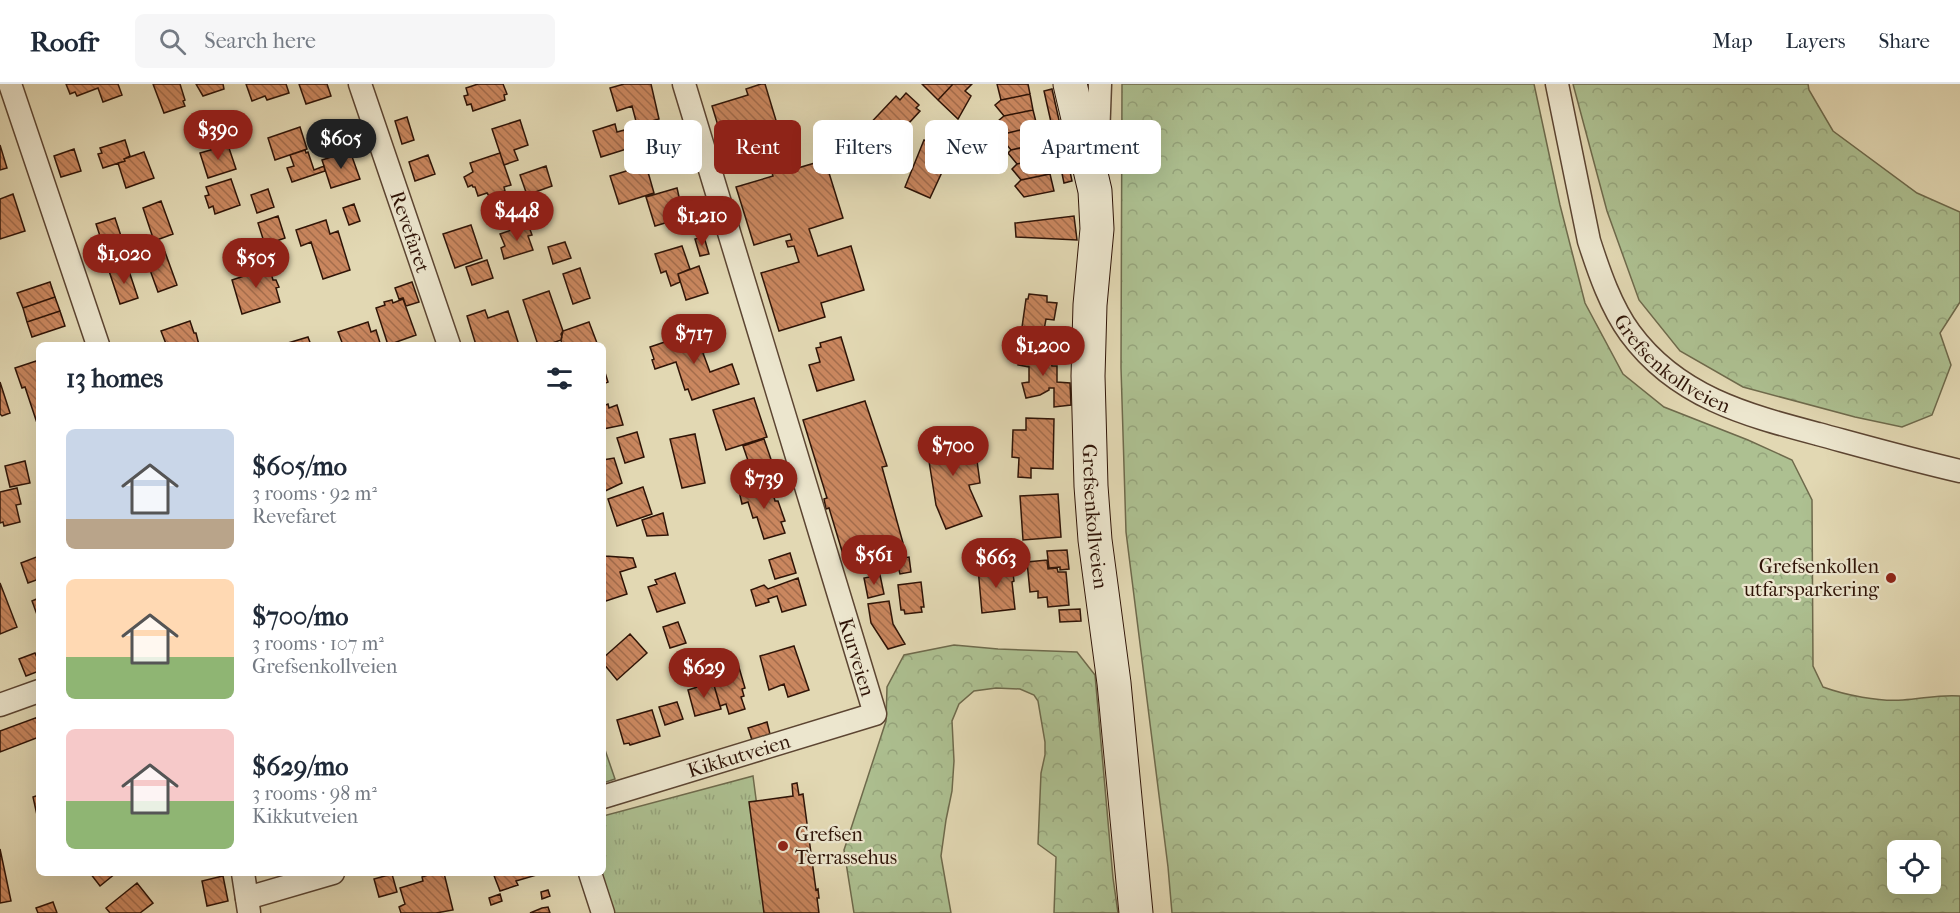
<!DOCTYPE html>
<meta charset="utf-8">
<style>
body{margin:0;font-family:"IM FELL French Canon",serif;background:#f6f6f7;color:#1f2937;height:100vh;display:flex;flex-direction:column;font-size:22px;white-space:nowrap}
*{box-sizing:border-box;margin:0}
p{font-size:20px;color:#747a83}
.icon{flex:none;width:33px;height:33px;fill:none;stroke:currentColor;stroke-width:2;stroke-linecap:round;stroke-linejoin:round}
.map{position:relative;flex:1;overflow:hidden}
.side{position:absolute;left:36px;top:258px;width:570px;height:534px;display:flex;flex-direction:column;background:#fff;border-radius:9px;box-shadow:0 6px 24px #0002}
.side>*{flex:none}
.hud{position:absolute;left:624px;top:36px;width:570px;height:54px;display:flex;gap:12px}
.controls{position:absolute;left:1887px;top:756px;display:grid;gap:12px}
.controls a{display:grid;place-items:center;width:54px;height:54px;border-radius:9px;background:#fff;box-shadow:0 6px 24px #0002;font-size:30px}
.price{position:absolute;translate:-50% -51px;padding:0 14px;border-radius:21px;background:#8f2418;color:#fff;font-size:20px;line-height:39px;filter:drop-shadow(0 2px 3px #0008)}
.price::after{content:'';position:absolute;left:50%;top:36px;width:18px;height:14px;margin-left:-9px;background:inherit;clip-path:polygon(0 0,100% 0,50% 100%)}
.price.on{background:#222;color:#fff}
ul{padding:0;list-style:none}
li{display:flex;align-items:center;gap:18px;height:150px;padding:0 30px}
li span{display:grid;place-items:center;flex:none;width:168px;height:120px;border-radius:9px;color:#555}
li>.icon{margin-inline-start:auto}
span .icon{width:72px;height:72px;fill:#fffc;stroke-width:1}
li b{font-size:26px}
h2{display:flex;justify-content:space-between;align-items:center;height:72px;padding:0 30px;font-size:26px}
.pill{padding:0 21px;border-radius:9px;background:#fff;box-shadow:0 6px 24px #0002;font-size:21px;line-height:54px}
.pill.on{background:#8f2418;color:#fff}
header{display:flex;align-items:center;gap:36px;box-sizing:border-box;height:84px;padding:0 30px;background:#fff;border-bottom:2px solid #e0e1e3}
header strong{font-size:28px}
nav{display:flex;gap:33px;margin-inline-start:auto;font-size:21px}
.search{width:420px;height:54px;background:#f6f6f7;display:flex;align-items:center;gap:15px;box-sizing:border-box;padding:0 21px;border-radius:9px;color:#747a83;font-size:22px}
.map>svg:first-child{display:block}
.forest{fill:url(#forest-crowns);stroke:#6e6a4c;stroke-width:1.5;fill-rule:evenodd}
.park{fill:url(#park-tufts);stroke:#6e6a4c;stroke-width:1.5}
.building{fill:url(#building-back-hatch);stroke:#2f1407;stroke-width:1.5}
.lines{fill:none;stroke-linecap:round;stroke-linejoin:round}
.street-casing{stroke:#5c4532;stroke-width:25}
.secondary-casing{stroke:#2f1407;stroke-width:35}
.street{stroke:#ece6ce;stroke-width:22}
.secondary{stroke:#ece6ce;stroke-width:33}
.poi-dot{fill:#8f2418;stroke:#ece6ce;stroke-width:2}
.labels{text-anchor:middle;stroke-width:4.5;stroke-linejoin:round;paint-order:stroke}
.street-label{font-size:20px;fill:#2f1407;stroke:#ece6ce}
.poi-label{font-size:20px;fill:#2f1407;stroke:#ece6ce;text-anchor:end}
</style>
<header>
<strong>Roofr</strong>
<div class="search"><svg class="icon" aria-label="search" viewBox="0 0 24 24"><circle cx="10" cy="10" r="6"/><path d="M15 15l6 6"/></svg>Search here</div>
<nav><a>Map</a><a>Layers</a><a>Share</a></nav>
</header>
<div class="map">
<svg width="1960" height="829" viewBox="0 0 1960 829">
<defs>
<pattern id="forest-crowns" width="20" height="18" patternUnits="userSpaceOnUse" patternTransform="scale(1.5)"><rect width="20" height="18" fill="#adc091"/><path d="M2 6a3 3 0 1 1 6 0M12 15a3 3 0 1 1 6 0" fill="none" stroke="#95a47c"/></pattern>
<pattern id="park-tufts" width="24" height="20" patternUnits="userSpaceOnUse" patternTransform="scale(1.5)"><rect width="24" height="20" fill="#adc091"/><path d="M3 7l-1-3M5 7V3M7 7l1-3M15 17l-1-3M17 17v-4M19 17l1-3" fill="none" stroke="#95a47c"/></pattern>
<pattern id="building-back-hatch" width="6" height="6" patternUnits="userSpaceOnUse" patternTransform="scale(1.5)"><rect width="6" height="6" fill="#ca875f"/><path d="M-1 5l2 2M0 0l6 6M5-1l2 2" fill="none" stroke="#a46d4c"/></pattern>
</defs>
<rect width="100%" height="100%" fill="#e2d8b3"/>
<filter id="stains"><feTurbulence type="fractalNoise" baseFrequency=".00333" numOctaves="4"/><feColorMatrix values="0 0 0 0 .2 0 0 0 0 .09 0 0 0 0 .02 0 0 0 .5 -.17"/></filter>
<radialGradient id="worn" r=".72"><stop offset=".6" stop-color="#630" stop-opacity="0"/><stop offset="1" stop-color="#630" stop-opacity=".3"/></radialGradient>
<path class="forest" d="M1122,0h412l26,121 25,98 38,71 41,33 84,33 44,20 20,40 1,166 10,21c22,8 56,15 80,13 19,-1 38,-6 57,-4v217h-788l-4,-46 -42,-335 -5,-164zM1930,766v34h-32v-34z
M1573,0h235l1,6 24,41 84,62 43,19v90l-20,31 11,32 -19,50 -30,12 -47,-10 -112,-30 -63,-36 -41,-51 -32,-89z
M954,561l44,4 79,3 18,23 18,203 5,35h-64l2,-56 -18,-13 3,-71 4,-18v-13l-7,-41 -4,-6 -14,-6 -24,-1 -22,3 -15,13 -7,17 2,40 -2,30 -6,29 -5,36 10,57h-97l-10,-63 42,-129 1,-34 17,-32z"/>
<path class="park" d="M603,660l12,35 -12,4z
M753,692l18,137h-161l-12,-40h5v-57z"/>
<path class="building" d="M66,0h52l4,11 -19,7 -5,-14 -21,8 -2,-4 -5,2z
M153,0h27l5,16 -2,1 2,5 -21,7z
M196,0h27l1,5 -21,7z
M246,0h40l3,9 -22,7 -2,-4 -13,5z
M299,0h28l4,12 -25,8z
M478,0h25l4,10 -3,1 1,5 -32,11 -2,-7 -4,1 -3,-9 4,-1 -2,-7z
M624,0h27l8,35 -22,6 -5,-19 -15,5 -7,-23z
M761,0h4l26,86 34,-10 18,58 -34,11 9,27 33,-10 13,44 -43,13 4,14 -46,14 -18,-58 38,-11 -5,-16 -6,1 -2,-6 6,-1 -2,-6 -36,11 -18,-58 37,-11 -7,-23 -36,12 -18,-59 36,-11 -2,-6z
M922,0h31l-15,16z
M953,0h19l-7,7 6,5 -13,23 -20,-19z
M997,0h31l2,10 -29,6z
M1052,5l11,49 -8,2 -11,-49z
M906,9l13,12 -3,3 4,3 -34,37 -21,-19 31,-33 4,4z
M1030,10l3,16 -29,6 -9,-11 6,-5z
M1033,26l4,16 -29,7 -10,-12 6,-5z
M233,30l9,26 -28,8 -9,-24z
M407,33l7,23 -12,4 -7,-23z
M520,36l8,25 -14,5 4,10 -14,5 -12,-36z
M615,40l2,8 11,-3 5,18 -32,10 -8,-26z
M1037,42l4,17 -30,7 -10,-12 7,-5z
M300,43l7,22 -32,11 -7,-22z
M1063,54l9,43 -8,2 -9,-43z
M931,55l16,7 -4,8 6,3 -19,41 -25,-11 19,-47 5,2z
M125,56l5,16 -6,3 1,2 -22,7 -5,-14 4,-1 -2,-5z
M1043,59l4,15 -30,6 -9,-11 3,-3z
M0,61l7,23 -7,2z
M228,61l8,24 -28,9 -8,-25z
M671,61l7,19 -18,6 -7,-19z
M74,65l7,22 -20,6 -7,-21z
M305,66l1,3 2,-1 6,18 10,-4 1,5 -33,11 -5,-14 7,-2 -4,-11z
M350,67l10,28 -29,9 -9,-28z
M144,68l10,26 -28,10 -8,-25 7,-2 -1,-2z
M500,69l11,32 -7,2 1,4 -16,5 -2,-3 -9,3 -3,-9h-2l-1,-2 -4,2 -4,-10 9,-5 -3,-9z
M428,71l7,19 -20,7 -6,-19z
M1047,74l3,16 -29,6 -9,-11 5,-5z
M646,81l8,28 -35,11 -9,-28z
M546,82l6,20 -25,9 -7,-20z
M1050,90l4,17 -30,6 -9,-11 6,-6z
M231,95l9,26 -25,9 -2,-8 -4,2 -4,-12 4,-1 -3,-8z
M677,104l3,13 4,-1 1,4 -3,1 3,12 -30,9 -9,-29z
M268,105l6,18 -17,6 -6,-18z
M13,110l12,37 -25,8v-40z
M161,117l12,33 -19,7 -11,-33z
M354,120l6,17 -11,4 -6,-17z
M278,132l7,22 -20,7 -7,-22z
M1074,132l3,24 -61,-3 -1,-14z
M115,134l11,33 -19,6 -11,-33z
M326,136l4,14 8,-3 12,39 -27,9 -12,-37 -10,4 -5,-16z
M528,140l4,11 -4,1 5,14 -29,9 -3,-11 4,-2 -5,-12z
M471,141l11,33 -27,10 -12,-34z
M704,153l5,17 -9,2 -5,-17z
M565,158l6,16 -18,6 -5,-17z
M682,162l8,23 -12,5 2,8 -9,4 -5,-15 -5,2 -6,-19z
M165,168l12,33 -19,7 -12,-33z
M487,176l6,18 -21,7 -6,-18z
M268,179l5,17h3l3,7 -3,1 4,14 -38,12 -10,-34 15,-5 -2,-6z
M127,181l11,33 -18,6 -11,-33z
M699,182l9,27 -22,7 -8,-26z
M580,184l10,30 -17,6 -10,-30z
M50,198l5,15 -32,11 -6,-15z
M412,198l7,20 -13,4 -3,-8 -4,1 -4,-11z
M549,207l14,40 -2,3 1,3 -1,3 -14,5h-9l-15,-45z
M1029,210l18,2v6l10,1 -3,17 -8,-1 -2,11 -22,-3 4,-28h2z
M55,213l5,14 -33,11 -4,-14z
M403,215l13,36 -28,10 -12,-37 9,-3 -1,-3 8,-2 1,3z
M485,226l3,8 20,-7 11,34h-43l-9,-29z
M60,227l5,15 -33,11 -5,-15z
M190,237l4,12h2l3,12h-36l3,-1 -5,-13z
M368,238l3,10 5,-2 4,13 -1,2h-36l-5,-13z
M589,238l8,21 -5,2h-30l-1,-5 2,-9z
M703,245l7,21 -7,3 7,19 22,-8 7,20 -47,16 -4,-11 -3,1 -9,-28 -21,7 -3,-9 2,-1 -4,-12z
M308,253l3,8h-22l-1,-2z
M841,253l13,43 -37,11 -8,-26 11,-3 -4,-14 5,-1 -1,-4z
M1029,263l20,6 3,13h5v16l13,1 1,22 -17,2v-19h-5v2l-9,5 -14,3 -4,-15 7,-1v-15l-11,-2 3,-17 7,2z
M39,276v66h-1l-13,-39 -3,1 -7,-20z
M603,282l5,16 -5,2z
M0,298l10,31 -8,3 -2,-2z
M754,314l13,39 -41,13 -13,-40z
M865,317l22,65 -5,1 21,76 -58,18 -16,-53 -3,1 -2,-10 3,-1 -24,-78z
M608,320l1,4 8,-3 6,20 -20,4v-23z
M1026,334l28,1 -1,50 -22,-1v10l-13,-1 1,-19 -7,-1 1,-27h13z
M945,344l23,3 -2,32 11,-2 3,22 -11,2 1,4 12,27 -36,13 -10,-24 -8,-50 2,-26 15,2z
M637,348l7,25 -19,6 -8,-25z
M695,350l10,49 -23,5 -12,-49z
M764,355l10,29 -21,7 -10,-29z
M614,374l8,25 -19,9v-32z
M25,377l5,22 -20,4 -5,-21z
M784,384l5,17 -18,6 -6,-18z
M763,399l4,12 6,-2 2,8h3l7,20 -4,1 4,11 -21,6 -7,-22 -4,1 -5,-16 -6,2 -3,-13z
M643,403l9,27 -35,12 -9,-27z
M17,404l4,16 -5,1 4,17 -16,4 -1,-4 -3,1v-31z
M1058,410l3,43 -38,3 -3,-44z
M663,429l5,22 -21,1 -5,-16z
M1067,466l2,19 -9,1v-3l-11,1 -2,-17z
M603,468h2v4l28,2 3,9 -16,5 7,22 -24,8z
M790,469l6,20 -21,6 -6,-19z
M39,472v23l-11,4 -7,-20z
M909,473l2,15 -11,2 -4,-15z
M1047,476l1,9 9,-1 1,4h8l3,33 -21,2 -1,-10 -9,1v-7l-8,1 -3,-30z
M1003,481v2l9,-1 2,15 -2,1 3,27 -33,4 -4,-45z
M675,489l10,30 -28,9 -9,-25 9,-3 -2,-4z
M880,491l4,19 -16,4 -4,-20z
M798,494l8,27 -24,7 -5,-16 -9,3 1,3 -13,4 -5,-16 13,-5 4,4z
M921,498l3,25h-3l1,5 -17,2 -1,-4h-3l-3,-25z
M0,499l17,44 -17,7z
M39,514v22l-7,-19z
M889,517l4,23 12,20 -17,5 -17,-26 -3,-19z
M1080,525l1,12 -21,1 -1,-12z
M678,538l8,21 -16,5 -7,-21z
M630,550l17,19 -30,27 -14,-17v-5z
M794,562l15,44 -21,7 -4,-13 -15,6 -9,-34z
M35,569l4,9v9l-13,5 -7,-17z
M738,580l7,24 -3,1 2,7 -3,1 4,12 -16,5 -3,-10 -6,2 -7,-24 10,-3 -3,-10z
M713,598l8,27 -26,7 -7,-26z
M677,618l6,17 -18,6 -6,-18z
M652,626l8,26 -30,9 -1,-2 -5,1 -7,-24z
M38,633l1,20 -39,15v-21z
M767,638l3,12 -18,6 -4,-12z
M797,699l2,12 4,-1 13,96 2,-1 1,9h-2l2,15h-55l-15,-111 44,-6 -1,-12z
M39,711v29l-6,-27z
M0,765l11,52 -11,2z
M90,789h26l-16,13z
M434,789h10l9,37 -17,3h-35l-2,-6 6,-3 -5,-16 23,-7 -1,-4z
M493,789h47v1l-24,7 2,4 -18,6z
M392,790l5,18 -18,5 -5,-18z
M223,792l5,25 -21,5 -5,-25z
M137,799l16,20 -13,10h-30l-4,-5z
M548,806l2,6 -8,3 -1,-7z
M500,810l2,7 -11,4 -2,-7z
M53,818l4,11h-19l-2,-5z
M548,823l2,6h-20l12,-5z"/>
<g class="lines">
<defs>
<g id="street">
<path d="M10,0l88,261"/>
<path id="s1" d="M360,0l89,261"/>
<path id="s2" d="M1557,0l32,157c10,31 22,66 41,92 47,64 116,82 188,101 48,13 94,26 142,37"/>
<path d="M1097,81l3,-81"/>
<path d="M0,621l39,-14"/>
<path id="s3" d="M603,713l272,-83 -191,-630"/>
<path d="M243,789l6,39"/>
<path d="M590,789l13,40"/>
<path d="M247,814l86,-25"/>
</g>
<g id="secondary">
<path id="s4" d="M1070,0l25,107 2,38 -7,76 -2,71 3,110 4,54 19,143 22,230"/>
</g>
</defs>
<use href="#street" class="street-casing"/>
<use href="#secondary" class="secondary-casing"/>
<use href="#street" class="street"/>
<use href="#secondary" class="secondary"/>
</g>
<g class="poi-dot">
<circle cx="1891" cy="494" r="6"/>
<circle cx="783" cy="762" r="6"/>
</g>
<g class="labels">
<g class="street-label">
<text dy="7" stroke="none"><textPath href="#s1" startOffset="156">Revefaret</textPath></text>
<text dy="7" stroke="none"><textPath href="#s2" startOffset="314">Grefsenkollveien</textPath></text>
<text dy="7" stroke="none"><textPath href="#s4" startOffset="436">Grefsenkollveien</textPath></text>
<text transform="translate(857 573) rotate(73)" y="7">Kurveien</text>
<text dy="7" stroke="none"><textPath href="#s3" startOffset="142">Kikkutveien</textPath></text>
</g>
<g class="poi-label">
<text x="1879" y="489">Grefsenkollen<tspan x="1879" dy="23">utfarsparkering</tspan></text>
<text x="795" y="757" text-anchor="start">Grefsen<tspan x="795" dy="23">Terrassehus</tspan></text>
</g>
</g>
<rect width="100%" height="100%" filter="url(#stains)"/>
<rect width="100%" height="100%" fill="url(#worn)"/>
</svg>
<div class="controls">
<a><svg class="icon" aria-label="locate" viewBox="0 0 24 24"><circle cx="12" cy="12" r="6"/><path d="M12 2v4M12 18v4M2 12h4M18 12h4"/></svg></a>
</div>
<b class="price" style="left:218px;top:77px">$390</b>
<b class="price on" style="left:341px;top:86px">$605</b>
<b class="price" style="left:517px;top:158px">$448</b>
<b class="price" style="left:702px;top:163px">$1,210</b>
<b class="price" style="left:124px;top:201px">$1,020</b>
<b class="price" style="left:256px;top:205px">$505</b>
<b class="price" style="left:694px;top:281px">$717</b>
<b class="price" style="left:1043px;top:293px">$1,200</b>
<b class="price" style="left:953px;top:393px">$700</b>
<b class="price" style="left:764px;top:426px">$739</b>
<b class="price" style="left:874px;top:502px">$561</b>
<b class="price" style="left:996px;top:505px">$663</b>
<b class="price" style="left:704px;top:615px">$629</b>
<div class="hud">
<a class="pill">Buy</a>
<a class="pill on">Rent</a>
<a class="pill">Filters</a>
<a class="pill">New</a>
<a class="pill">Apartment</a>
</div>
<section class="side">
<h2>13 homes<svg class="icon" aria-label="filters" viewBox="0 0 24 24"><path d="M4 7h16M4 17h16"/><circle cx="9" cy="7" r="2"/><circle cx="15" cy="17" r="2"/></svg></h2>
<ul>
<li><span style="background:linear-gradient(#c9d6e8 75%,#b9a48a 0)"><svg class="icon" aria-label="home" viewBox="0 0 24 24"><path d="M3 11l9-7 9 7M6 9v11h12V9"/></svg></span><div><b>$605/mo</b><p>3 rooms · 92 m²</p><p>Revefaret</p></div></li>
<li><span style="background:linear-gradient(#ffd9b3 65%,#8fb573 0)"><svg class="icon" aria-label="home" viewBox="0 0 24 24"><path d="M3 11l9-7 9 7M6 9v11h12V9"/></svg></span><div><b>$700/mo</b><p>3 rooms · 107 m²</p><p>Grefsenkollveien</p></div></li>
<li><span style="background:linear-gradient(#f6c9c9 60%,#8fb573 0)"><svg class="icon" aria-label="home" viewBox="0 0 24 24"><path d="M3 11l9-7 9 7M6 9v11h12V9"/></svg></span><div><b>$629/mo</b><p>3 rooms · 98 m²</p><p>Kikkutveien</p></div></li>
</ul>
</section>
</div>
